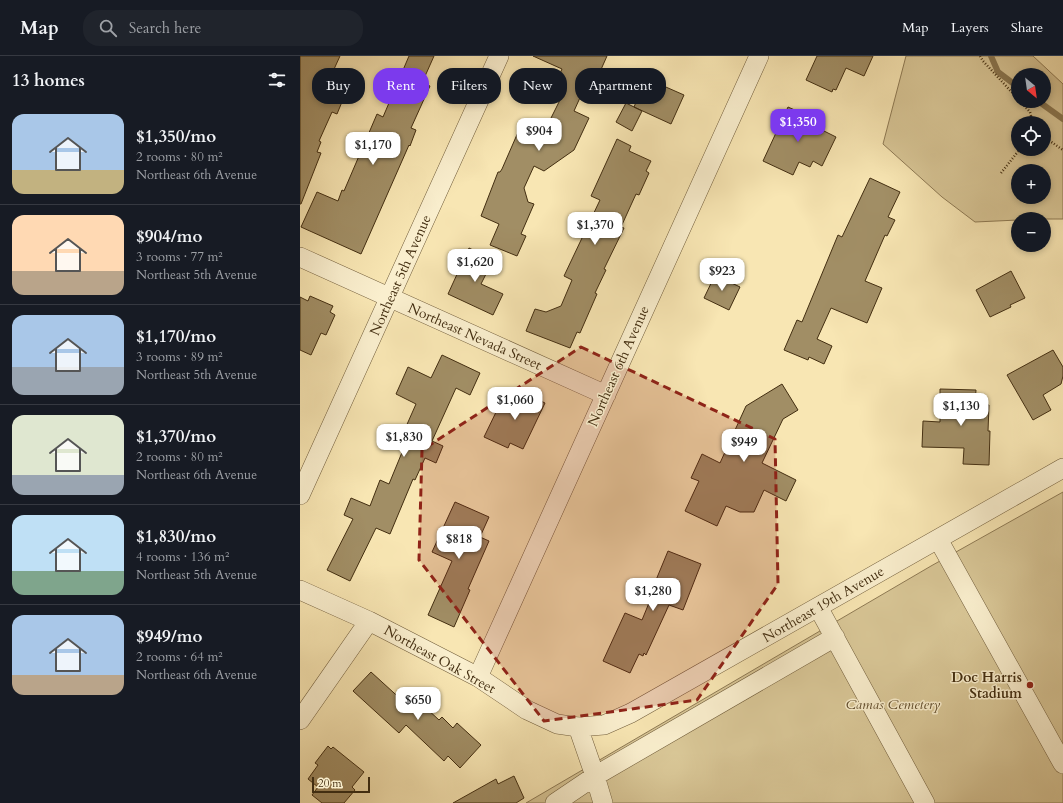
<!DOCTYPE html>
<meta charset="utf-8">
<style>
body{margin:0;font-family:Cardo,serif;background:#20242c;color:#f1f3f6;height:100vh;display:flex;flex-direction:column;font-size:15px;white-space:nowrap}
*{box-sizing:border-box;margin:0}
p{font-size:13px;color:#9ea1a6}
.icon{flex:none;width:22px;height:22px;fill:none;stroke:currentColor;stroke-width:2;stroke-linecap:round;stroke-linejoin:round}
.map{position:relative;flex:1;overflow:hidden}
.details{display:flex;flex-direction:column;background:#171b24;width:300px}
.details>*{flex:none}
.banner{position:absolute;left:12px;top:12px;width:380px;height:36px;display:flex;gap:8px}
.needle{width:26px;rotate:151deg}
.controls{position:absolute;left:711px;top:12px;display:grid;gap:8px}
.controls a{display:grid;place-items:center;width:40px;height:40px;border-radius:50%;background:#171b24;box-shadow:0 2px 6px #0003;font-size:20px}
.scale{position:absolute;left:12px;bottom:10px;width:58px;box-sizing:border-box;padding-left:4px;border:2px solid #432e11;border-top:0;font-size:11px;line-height:14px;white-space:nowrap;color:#432e11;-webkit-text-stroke:3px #faefce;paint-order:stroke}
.price{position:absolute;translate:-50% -34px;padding:0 9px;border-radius:8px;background:#fff;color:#222;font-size:13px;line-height:26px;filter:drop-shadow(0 1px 2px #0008)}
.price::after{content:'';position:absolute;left:50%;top:24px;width:12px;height:9px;margin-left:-6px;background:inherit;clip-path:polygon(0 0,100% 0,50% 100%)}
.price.current{background:#7c3aed;color:#fff}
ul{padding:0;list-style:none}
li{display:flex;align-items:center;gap:12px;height:100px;padding:0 12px}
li+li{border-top:1px solid #363941}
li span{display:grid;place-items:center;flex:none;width:112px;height:80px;border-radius:12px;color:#555}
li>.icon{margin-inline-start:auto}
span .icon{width:48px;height:48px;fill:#fffc;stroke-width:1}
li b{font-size:17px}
h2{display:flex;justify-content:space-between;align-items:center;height:48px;padding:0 12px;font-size:17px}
.chip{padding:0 14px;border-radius:16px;background:#171b24;box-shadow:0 2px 6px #0003;font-size:14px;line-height:36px}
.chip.current{background:#7c3aed;color:#fff}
header{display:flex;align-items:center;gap:24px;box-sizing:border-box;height:56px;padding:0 20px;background:#171b24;border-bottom:1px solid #363941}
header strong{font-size:19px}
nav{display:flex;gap:22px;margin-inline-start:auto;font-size:14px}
.search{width:280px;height:36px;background:#20242c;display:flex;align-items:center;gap:10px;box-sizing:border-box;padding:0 14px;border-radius:16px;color:#9ea1a6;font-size:15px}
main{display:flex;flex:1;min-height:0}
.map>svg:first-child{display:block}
.green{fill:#d9c797;stroke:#8e7a54;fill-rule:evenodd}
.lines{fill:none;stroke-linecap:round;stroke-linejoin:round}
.stream{stroke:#8a7751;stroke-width:6}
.building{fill:#a18e65;stroke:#432e11}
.minor-casing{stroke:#705c3a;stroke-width:20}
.path{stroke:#432e11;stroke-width:2.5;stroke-dasharray:1 2;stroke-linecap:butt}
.minor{stroke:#faefce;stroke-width:19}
.marked{fill:#8f2418;fill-opacity:0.2;stroke:#8f2418;stroke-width:3;stroke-dasharray:8 5;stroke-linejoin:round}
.poi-dot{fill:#8f2418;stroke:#faefce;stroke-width:1.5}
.labels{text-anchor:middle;stroke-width:3;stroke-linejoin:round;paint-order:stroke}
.street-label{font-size:14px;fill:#432e11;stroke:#faefce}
.poi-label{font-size:14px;font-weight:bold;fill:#432e11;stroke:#faefce;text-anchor:end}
.park-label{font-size:14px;font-style:italic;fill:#614d2c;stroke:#faefce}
</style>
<header>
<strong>Map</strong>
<div class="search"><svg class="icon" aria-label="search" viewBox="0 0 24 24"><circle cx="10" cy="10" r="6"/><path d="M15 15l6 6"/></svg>Search here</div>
<nav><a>Map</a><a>Layers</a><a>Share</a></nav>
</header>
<main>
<section class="details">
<h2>13 homes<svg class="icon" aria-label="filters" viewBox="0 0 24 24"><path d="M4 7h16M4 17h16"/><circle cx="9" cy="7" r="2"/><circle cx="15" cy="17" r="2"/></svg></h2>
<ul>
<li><span style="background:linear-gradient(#a9c7e8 70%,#c2b280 0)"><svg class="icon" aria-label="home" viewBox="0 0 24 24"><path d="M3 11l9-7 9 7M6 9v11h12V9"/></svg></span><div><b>$1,350/mo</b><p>2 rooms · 80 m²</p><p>Northeast 6th Avenue</p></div></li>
<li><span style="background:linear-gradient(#ffd9b3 70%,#b9a48a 0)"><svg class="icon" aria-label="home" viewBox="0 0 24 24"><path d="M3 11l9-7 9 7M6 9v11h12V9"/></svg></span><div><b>$904/mo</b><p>3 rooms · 77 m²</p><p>Northeast 5th Avenue</p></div></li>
<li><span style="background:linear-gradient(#a9c7e8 65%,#9aa5b1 0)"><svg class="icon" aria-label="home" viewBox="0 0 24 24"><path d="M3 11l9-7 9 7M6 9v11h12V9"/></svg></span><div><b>$1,170/mo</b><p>3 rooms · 89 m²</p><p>Northeast 5th Avenue</p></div></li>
<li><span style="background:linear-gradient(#dfe7d0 75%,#9aa5b1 0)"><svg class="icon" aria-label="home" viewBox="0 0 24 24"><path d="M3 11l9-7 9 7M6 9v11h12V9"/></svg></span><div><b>$1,370/mo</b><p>2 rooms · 80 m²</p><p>Northeast 6th Avenue</p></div></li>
<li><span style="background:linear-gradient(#bfe0f5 70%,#7fa58c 0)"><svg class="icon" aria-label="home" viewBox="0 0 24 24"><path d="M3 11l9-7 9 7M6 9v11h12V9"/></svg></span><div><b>$1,830/mo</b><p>4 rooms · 136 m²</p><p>Northeast 5th Avenue</p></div></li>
<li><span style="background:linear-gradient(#a9c7e8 75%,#b9a48a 0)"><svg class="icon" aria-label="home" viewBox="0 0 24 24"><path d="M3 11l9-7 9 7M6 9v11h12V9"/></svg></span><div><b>$949/mo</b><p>2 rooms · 64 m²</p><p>Northeast 6th Avenue</p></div></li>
</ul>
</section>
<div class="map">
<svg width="763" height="747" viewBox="0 0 763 747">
<rect width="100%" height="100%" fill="#f8e6b3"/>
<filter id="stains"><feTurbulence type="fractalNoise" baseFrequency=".005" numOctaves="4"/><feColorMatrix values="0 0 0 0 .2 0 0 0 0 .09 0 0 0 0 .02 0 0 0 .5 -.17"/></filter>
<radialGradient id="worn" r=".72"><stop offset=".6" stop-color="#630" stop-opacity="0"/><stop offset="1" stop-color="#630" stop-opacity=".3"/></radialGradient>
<path class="green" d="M606,0h127l30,28v135h-45v1l-43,2 -33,-25 -59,-53zM718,19h26v26h-26zM718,67h26v26h-26zM718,115h26v26h-26z
M763,436v311h-537l405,-237z"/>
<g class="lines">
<path class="stream" d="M691,0l7,16 20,15
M738,45l25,18"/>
</g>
<path class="building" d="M0,0h40l-15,33 19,8 -7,17 -5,-2 -13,29 2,1 -4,10 4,1 -20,51h-1z
M109,0h25l-12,27 8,3 -19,42 5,2 -6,16 -1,-1 -48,109 -60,-27 16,-35 21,9 4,-11 2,1 33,-77 6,3z
M233,0h74l-8,18 -7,-3 -18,40 15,7 -15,32 -30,21 -10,-5 -10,22 4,14 6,2 -13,30 5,2 -9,20 -27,-11 9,-21 -18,-8 17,-44h2l2,-3 17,-39 21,10 22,-44 -10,-5 10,-22z
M517,0h56l-9,20 -18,-8 -10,22 -3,-1 -1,3 -26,-12z
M345,25l12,6 2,-3 25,11 -13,29 -37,-17z
M326,47l16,8 -10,20 -16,-9z
M488,51l27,12 -3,6 24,12 -14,29 -9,-5 -3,6 -11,-5 -6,13 -30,-14z
M317,83l14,7 -2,5 22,10 -5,10 3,2 -10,22 -3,-1 -15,33 3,1 -20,41 2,1 -11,23 2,1 -17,39 -3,-1 -7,16 -44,-17 9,-22 11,3 15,-6 11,-26 -8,-4 36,-76 -9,-4z
M570,122l30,14 -12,25 7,3 -8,16 -2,-1 -20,46 17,7 -15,35 -36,-15 -14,31 15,7 -8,18 -15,-7 -1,3 -24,-10 13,-30 5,2 36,-87 4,2z
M169,192l24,12 -12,24 22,10 -10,21 -45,-21z
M711,215l14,27 -15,7 1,2 -21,10 -14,-27z
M415,219l25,12 -11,23 -25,-12z
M10,240l23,10 -3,6 5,3 -9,20 -5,-2 -10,22 -11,-5v-53l8,4z
M753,294l10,17v9l-2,8 -18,11 8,15 -18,10 -26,-45z
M142,299l38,18 -10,22 -14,-7 -24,53 11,5 -7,17 -11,-5 -10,22 -2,-1 -23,55 -14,-6 -26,53 -23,-11 26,-51 -9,-4 7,-17 19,8 10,-26 9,4 14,-34 -6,-3 19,-43 -20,-10 12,-27 23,11z
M482,328l16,26 -15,9 -21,44 34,17 -10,21 -22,-11 -10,22h-14l-14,-6 -9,20 -32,-15 14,-30 -8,-3 11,-24 18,9 26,-57z
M216,333l29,14 -22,46 -13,-6 -2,5 -24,-11 15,-31 7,3z
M640,333l36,1 -1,14 14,1 -1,26h2l-1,34 -26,-1 1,-16 -42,-1 1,-26 17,1z
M155,446l34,15 -9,20 9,4 -21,48 2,1 -16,37 -26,-12 24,-54 -20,-9z
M368,495l33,13 -18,46 -14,-5 -23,50 -2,-2 -1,3 -4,-2 -9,19 -27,-12 22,-48 17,7 16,-39 -2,-1z
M71,616l34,31 7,-8 27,25 3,-3 11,11 4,-5 24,22 -21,23 -12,-12 -4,5 -38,-36 -7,8 -46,-42z
M28,690l3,3 2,-2 31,25 -12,15 3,3 -11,13h-22l-10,-8 6,-8 -10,-8 10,-14 -3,-2z
M214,720l10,22 -8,5h-63l43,-24 2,5z"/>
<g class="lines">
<defs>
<path id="minor" d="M0,201l306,138
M0,439l199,-439
M638,483l125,225
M0,534l69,31 109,56 49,33 30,14 21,3 26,-2 27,-12 432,-245
M518,551l107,196
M178,621l281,-621
M0,664l69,-99
M278,671l17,49 8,27
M255,747l40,-27 240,-139"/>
</defs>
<use href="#minor" class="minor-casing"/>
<path class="path" d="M680,0l3,5 35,38
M720,45l10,11 3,11
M744,81l19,13
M701,117l19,-24"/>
<use href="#minor" class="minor"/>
</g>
<path class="marked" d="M281,291l194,92 3,145 -81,116 -153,21 -125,-161 3,-110z"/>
<circle class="poi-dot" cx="730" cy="629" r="4"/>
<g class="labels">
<g class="street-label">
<text transform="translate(100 219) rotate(-66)" y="5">Northeast 5th Avenue</text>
<text transform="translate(175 280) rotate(24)" y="5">Northeast Nevada Street</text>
<text transform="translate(318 310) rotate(-66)" y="5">Northeast 6th Avenue</text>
<text transform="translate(523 548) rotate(-30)" y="5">Northeast 19th Avenue</text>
<text transform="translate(140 603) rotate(29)" y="5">Northeast Oak Street</text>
</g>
<g class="poi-label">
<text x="722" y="626">Doc Harris<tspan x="722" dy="16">Stadium</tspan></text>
</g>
<g class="park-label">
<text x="593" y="653">Camas Cemetery</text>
</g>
</g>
<rect width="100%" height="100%" filter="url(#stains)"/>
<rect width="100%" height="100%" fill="url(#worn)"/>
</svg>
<div class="controls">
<a><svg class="needle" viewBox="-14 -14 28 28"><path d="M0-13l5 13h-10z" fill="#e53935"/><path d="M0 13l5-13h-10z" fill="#9ea1a6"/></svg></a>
<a><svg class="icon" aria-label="locate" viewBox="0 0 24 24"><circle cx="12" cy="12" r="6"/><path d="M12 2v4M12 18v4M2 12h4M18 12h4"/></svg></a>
<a>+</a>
<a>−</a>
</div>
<div class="scale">20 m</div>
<b class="price current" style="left:498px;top:87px">$1,350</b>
<b class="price" style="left:239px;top:96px">$904</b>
<b class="price" style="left:73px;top:110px">$1,170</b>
<b class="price" style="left:295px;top:190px">$1,370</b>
<b class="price" style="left:175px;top:227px">$1,620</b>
<b class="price" style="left:422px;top:236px">$923</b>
<b class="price" style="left:215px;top:365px">$1,060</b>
<b class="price" style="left:661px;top:371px">$1,130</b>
<b class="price" style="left:104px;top:402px">$1,830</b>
<b class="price" style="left:444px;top:407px">$949</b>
<b class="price" style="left:159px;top:504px">$818</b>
<b class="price" style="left:353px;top:556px">$1,280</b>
<b class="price" style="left:118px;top:665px">$650</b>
<div class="banner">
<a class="chip">Buy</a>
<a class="chip current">Rent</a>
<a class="chip">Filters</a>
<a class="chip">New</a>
<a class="chip">Apartment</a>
</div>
</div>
</main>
